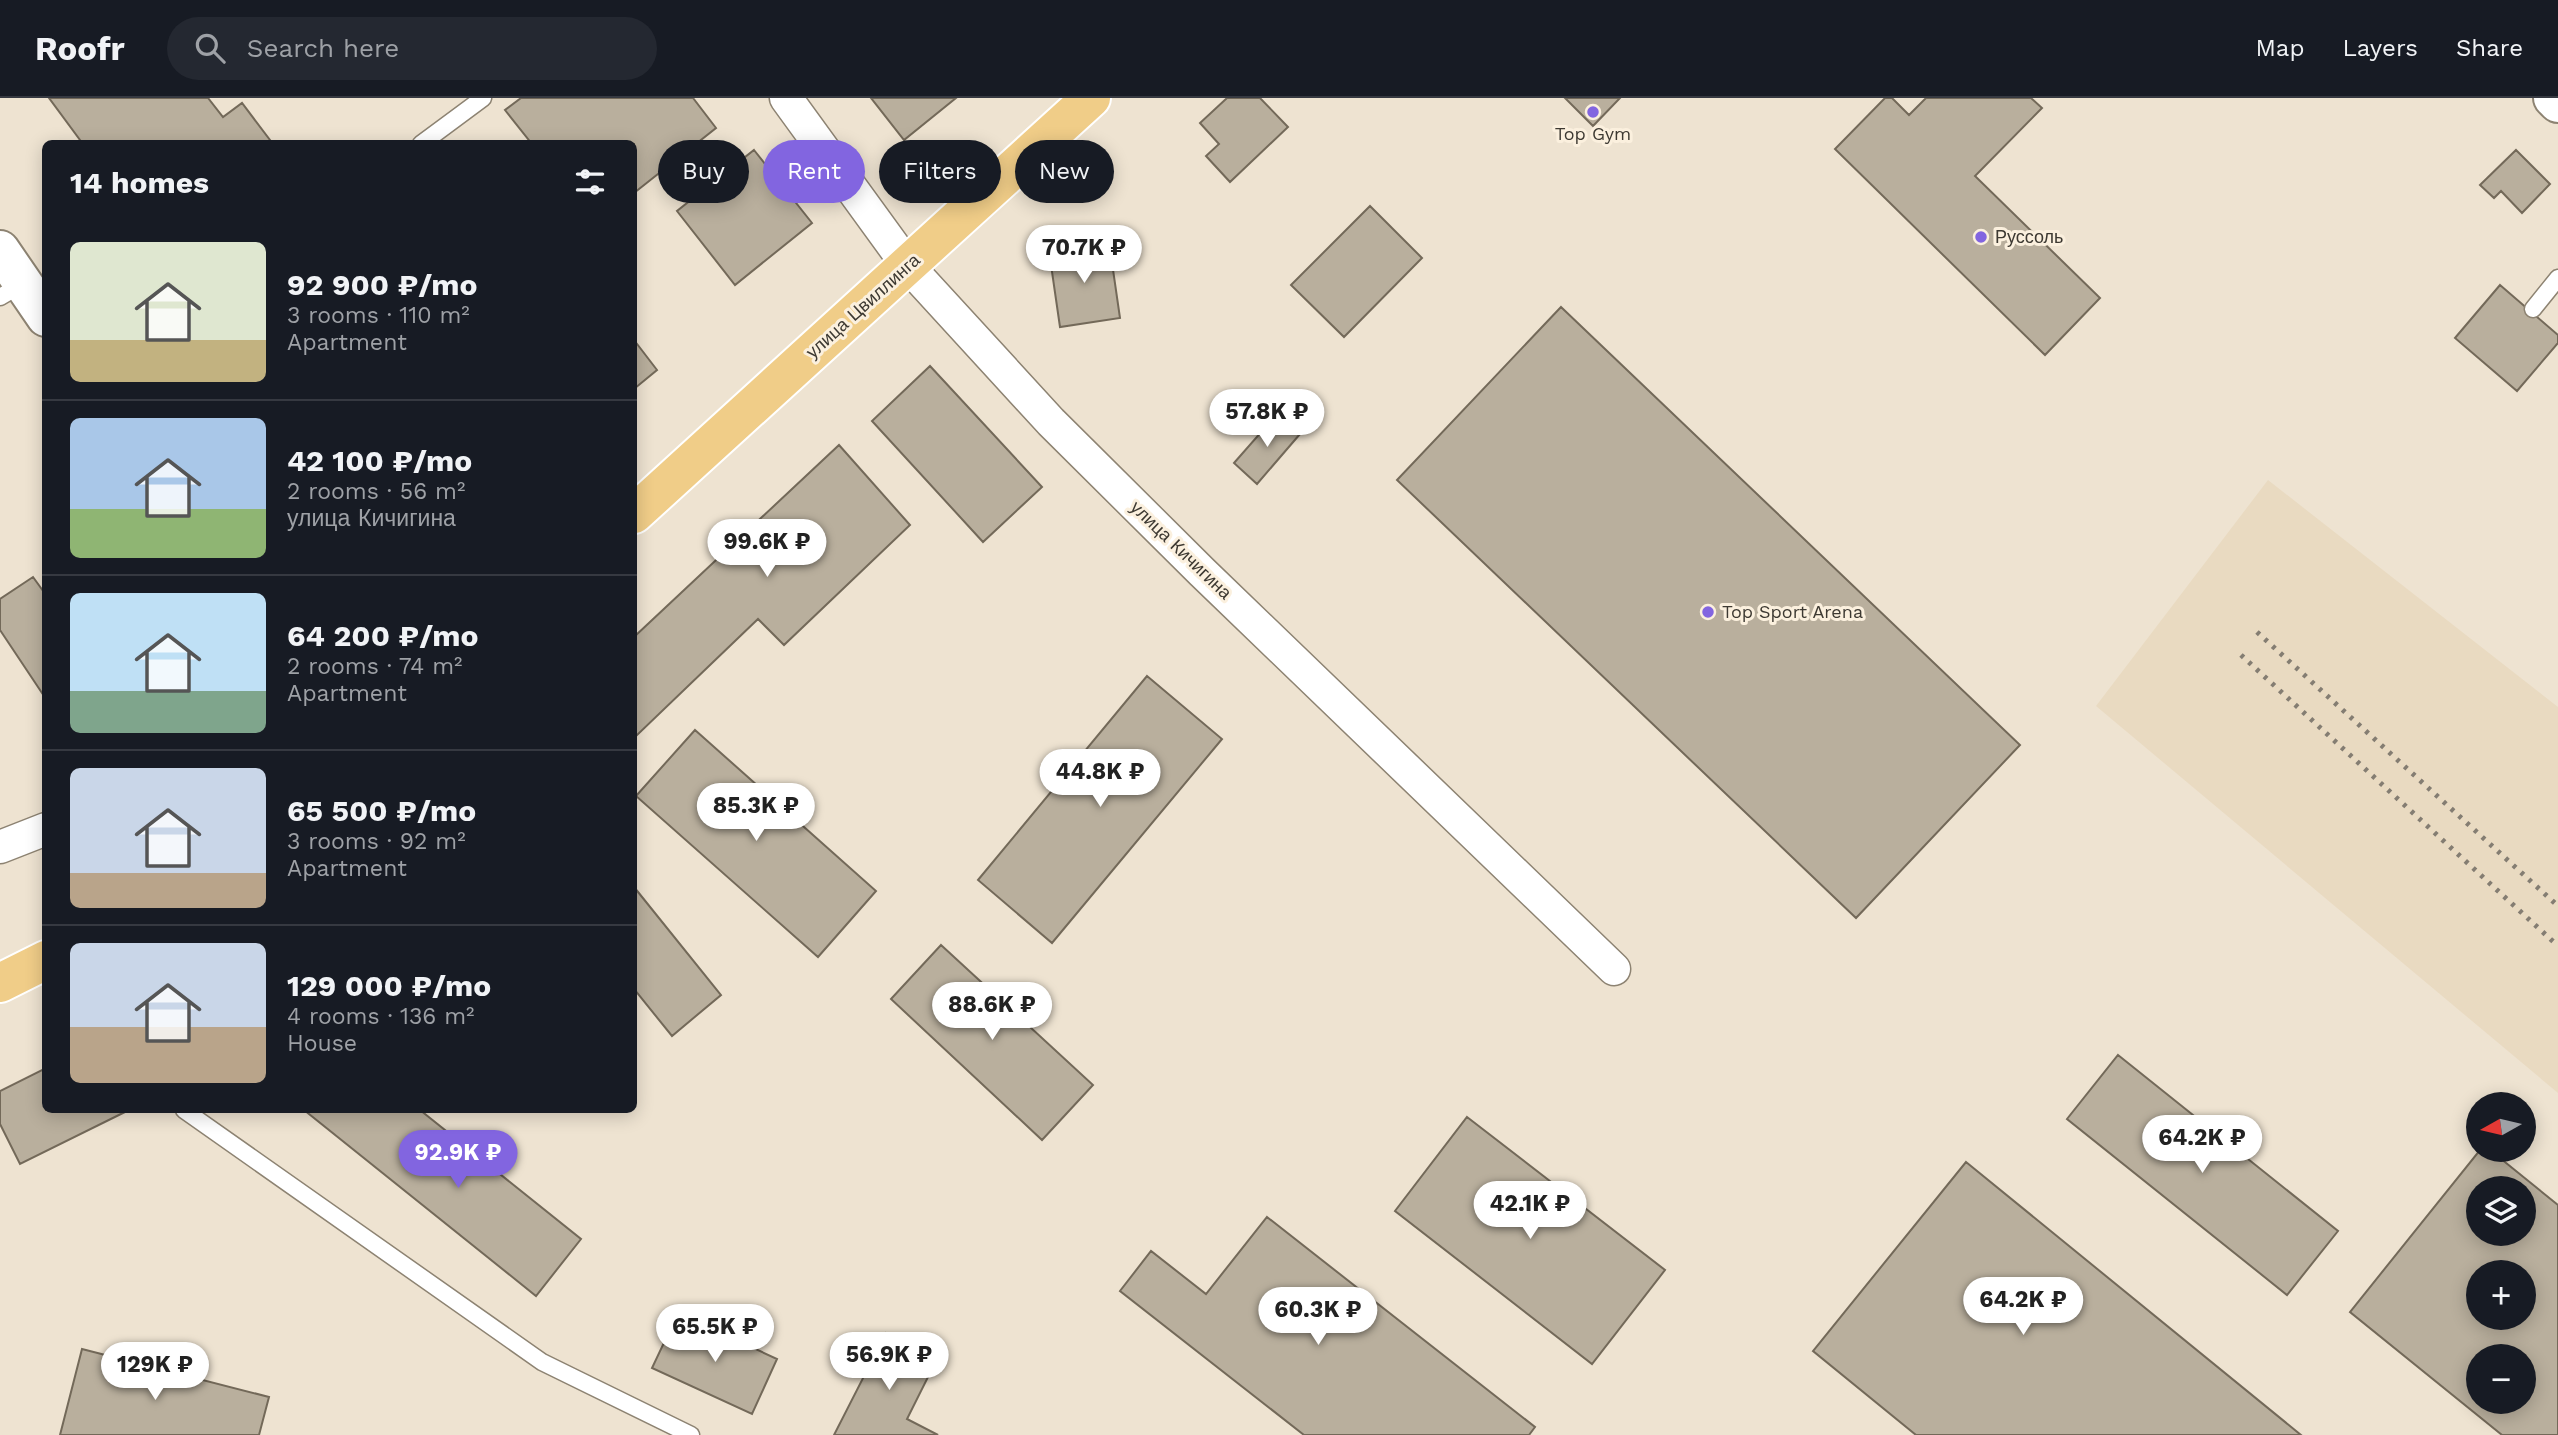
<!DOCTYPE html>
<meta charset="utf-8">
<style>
body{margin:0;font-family:"Work Sans",sans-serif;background:#242831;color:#f1f3f6;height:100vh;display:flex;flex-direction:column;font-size:26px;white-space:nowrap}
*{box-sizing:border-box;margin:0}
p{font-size:23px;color:#9ea1a6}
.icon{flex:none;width:38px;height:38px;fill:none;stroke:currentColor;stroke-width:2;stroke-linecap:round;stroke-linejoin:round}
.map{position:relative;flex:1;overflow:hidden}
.sheet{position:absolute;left:42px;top:42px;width:595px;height:973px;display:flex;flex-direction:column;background:#171b24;border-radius:10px;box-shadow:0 4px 18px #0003}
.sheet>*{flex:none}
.banner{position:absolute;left:658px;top:42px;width:665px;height:63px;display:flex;gap:14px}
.needle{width:46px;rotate:262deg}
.buttons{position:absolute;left:2466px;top:994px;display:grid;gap:14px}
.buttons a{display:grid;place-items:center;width:70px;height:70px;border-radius:50%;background:#171b24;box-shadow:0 4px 18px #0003;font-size:35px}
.price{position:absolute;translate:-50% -60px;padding:0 16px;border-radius:24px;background:#fff;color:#222;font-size:23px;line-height:46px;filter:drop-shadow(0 2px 4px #0008)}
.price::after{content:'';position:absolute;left:50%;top:42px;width:21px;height:16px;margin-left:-10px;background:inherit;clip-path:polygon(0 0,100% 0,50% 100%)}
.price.on{background:#8265e0;color:#fff}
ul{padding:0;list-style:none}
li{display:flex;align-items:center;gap:21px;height:175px;padding:0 28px}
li+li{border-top:2px solid #363941}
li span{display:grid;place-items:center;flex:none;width:196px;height:140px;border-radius:10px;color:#555}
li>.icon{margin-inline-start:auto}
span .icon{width:84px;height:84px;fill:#fffc;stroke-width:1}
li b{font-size:30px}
h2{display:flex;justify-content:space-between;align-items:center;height:84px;padding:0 28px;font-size:30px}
.chip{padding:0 24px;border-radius:32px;background:#171b24;box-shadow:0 4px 18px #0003;font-size:24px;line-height:63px}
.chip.on{background:#8265e0;color:#fff}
header{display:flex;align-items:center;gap:42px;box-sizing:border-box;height:98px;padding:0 35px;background:#171b24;border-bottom:2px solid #363941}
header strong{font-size:33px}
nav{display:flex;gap:38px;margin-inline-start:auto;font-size:24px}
.search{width:490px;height:63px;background:#242831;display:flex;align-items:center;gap:18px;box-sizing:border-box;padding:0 24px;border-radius:38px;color:#9ea1a6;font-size:26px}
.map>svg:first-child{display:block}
.built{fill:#e9dac1}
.building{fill:#b9af9d;stroke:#736959;stroke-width:2;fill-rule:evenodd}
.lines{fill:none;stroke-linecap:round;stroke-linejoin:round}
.lane-casing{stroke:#8d8372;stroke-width:19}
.street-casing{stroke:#8d8372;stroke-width:35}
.secondary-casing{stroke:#8d8372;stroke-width:42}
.primary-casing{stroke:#fff;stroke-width:42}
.lane{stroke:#fff;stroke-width:16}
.street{stroke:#fff;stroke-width:32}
.secondary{stroke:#fff;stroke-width:38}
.primary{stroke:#f0cd88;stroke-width:38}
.rail{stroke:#847d72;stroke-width:5;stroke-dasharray:3.5 7;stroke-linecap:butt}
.poi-dot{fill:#8265e0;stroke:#fbf0de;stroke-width:2.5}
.labels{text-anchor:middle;stroke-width:6;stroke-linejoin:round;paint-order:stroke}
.poi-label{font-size:18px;fill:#3d3932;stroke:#fbf0de;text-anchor:start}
.street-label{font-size:18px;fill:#3d3932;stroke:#fbf0de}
</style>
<header>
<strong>Roofr</strong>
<div class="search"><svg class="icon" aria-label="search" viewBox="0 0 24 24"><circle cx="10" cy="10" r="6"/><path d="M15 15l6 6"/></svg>Search here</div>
<nav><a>Map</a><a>Layers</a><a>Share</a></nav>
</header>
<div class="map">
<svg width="2558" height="1337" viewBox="0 0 2558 1337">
<rect width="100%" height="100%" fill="#eee3d1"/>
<path class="built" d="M2268,382l290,227v386l-462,-387z"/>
<path class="building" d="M49,0h159l15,19 19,-14 31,41h-190z
M521,0h172l23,30 -82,65v-49h-102l-27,-34z
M871,0h85l-52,42z
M1227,0h33l28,29 -58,55 -24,-26 13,-12 -19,-21z
M1565,0h55l-27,28z
M1885,0h7l17,17 17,-17h105l11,10 -67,68 125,122 -55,57 -210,-206z
M754,52l58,73 -77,62 -58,-74z
M2516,52l34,34 -28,29 -21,-22 -7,7 -14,-13z
M1370,108l52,52 -78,79 -53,-52z
M1109,144l11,76 -60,9 -11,-76z
M2500,187l58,50v8l-41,48 -62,-53z
M1561,209l459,438 -164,173 -459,-438z
M634,242l23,30 -23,19z
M930,268l112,121 -59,55 -111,-121z
M1277,316l23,20 -43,50 -23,-21z
M839,347l71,80 -126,120 -26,-26 -124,119v-101z
M33,479l13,18v104l-46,-69v-31z
M1147,578l75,63 -170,204 -74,-63z
M695,632l181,161 -58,66 -182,-161z
M634,789l87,108 -49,41 -38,-47z
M941,847l152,140 -51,55 -151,-141z
M2118,957l220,176 -51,64 -220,-176z
M46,970v42h83l-109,54 -20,-40v-33z
M304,1012h116l161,129 -45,57z
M1467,1019l198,153 -73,94 -197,-153z
M2480,1052h10l68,55v230h-56l-152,-123zM2478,1090h46v46h-46zM2478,1174h46v46h-46zM2478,1258h46v46h-46z
M1966,1064l335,273h-385l-103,-84z
M1267,1119l268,210 -6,8h-225l-184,-144 31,-40 55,43z
M678,1215l99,46 -25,55 -100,-46z
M886,1235l51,26 -30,60 31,16h-104z
M82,1251l187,48 -10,38h-199z"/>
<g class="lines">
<defs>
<path id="lane" d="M421,46l62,-46
M0,199l22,-13
M2533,211l25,-31
M184,1012l358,252 149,73"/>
<path id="street" d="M786,0l122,168 143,156 151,150 412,397
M0,749l46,-18"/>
<path id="secondary" d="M2553,0l5,5
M0,152l46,67"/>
<path id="primary" d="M634,416l457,-416
M0,885l46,-23"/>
</defs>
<use href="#lane" class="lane-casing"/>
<use href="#street" class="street-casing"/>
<use href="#secondary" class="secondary-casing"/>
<use href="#primary" class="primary-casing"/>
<use href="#lane" class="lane"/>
<use href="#street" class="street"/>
<use href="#secondary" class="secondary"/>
<use href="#primary" class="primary"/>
<path class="rail" d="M2257,534l301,274
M2241,557l317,291"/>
</g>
<g class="poi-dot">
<circle cx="1593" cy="14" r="7"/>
<circle cx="1981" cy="139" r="7"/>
<circle cx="1708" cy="514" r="7"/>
</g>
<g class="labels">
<g class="poi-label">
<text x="1593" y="42" text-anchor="middle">Top Gym</text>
<text x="1995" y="145">Руссоль</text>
<text x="1722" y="520">Top Sport Arena</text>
</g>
<g class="street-label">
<text transform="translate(863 208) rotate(-42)" y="6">улица Цвиллинга</text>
<text transform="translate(1181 452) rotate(44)" y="6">улица Кичигина</text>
</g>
</g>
</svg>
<div class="buttons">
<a><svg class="needle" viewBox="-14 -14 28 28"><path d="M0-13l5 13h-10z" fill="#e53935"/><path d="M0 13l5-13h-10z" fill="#9ea1a6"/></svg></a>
<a><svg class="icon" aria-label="layers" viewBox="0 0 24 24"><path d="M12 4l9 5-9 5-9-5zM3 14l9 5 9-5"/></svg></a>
<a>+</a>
<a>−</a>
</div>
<b class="price" style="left:1084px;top:187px">70.7K ₽</b>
<b class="price" style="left:1267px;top:351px">57.8K ₽</b>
<b class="price" style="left:767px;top:481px">99.6K ₽</b>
<b class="price" style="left:1100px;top:711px">44.8K ₽</b>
<b class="price" style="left:756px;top:745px">85.3K ₽</b>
<b class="price" style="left:992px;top:944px">88.6K ₽</b>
<b class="price" style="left:2202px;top:1077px">64.2K ₽</b>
<b class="price on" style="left:458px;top:1092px">92.9K ₽</b>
<b class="price" style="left:1530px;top:1143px">42.1K ₽</b>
<b class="price" style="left:2023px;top:1239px">64.2K ₽</b>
<b class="price" style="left:1318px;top:1249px">60.3K ₽</b>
<b class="price" style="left:715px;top:1266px">65.5K ₽</b>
<b class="price" style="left:889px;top:1294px">56.9K ₽</b>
<b class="price" style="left:155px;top:1304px">129K ₽</b>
<div class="banner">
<a class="chip">Buy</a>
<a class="chip on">Rent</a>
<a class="chip">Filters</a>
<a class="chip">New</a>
</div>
<section class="sheet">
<h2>14 homes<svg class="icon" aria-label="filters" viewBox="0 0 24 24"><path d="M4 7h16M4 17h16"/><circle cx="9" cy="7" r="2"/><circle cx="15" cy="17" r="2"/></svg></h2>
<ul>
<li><span style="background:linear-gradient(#dfe7d0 70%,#c2b280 0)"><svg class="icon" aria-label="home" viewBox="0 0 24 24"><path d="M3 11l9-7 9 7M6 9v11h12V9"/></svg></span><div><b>92 900 ₽/mo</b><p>3 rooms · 110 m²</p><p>Apartment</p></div></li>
<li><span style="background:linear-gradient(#a9c7e8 65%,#8fb573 0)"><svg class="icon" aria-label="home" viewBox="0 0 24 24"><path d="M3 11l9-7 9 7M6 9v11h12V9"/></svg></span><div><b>42 100 ₽/mo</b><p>2 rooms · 56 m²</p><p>улица Кичигина</p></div></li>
<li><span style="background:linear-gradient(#bfe0f5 70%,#7fa58c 0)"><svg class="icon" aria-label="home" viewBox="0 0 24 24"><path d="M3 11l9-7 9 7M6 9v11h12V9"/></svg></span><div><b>64 200 ₽/mo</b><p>2 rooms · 74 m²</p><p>Apartment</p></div></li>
<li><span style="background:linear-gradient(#c9d6e8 75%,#b9a48a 0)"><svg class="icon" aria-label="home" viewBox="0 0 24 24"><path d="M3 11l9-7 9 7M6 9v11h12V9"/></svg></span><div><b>65 500 ₽/mo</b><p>3 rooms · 92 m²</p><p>Apartment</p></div></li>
<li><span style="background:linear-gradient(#c9d6e8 60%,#b9a48a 0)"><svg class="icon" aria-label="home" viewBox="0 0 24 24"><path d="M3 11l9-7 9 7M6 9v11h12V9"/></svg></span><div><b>129 000 ₽/mo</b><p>4 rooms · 136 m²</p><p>House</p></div></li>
</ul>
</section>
</div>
